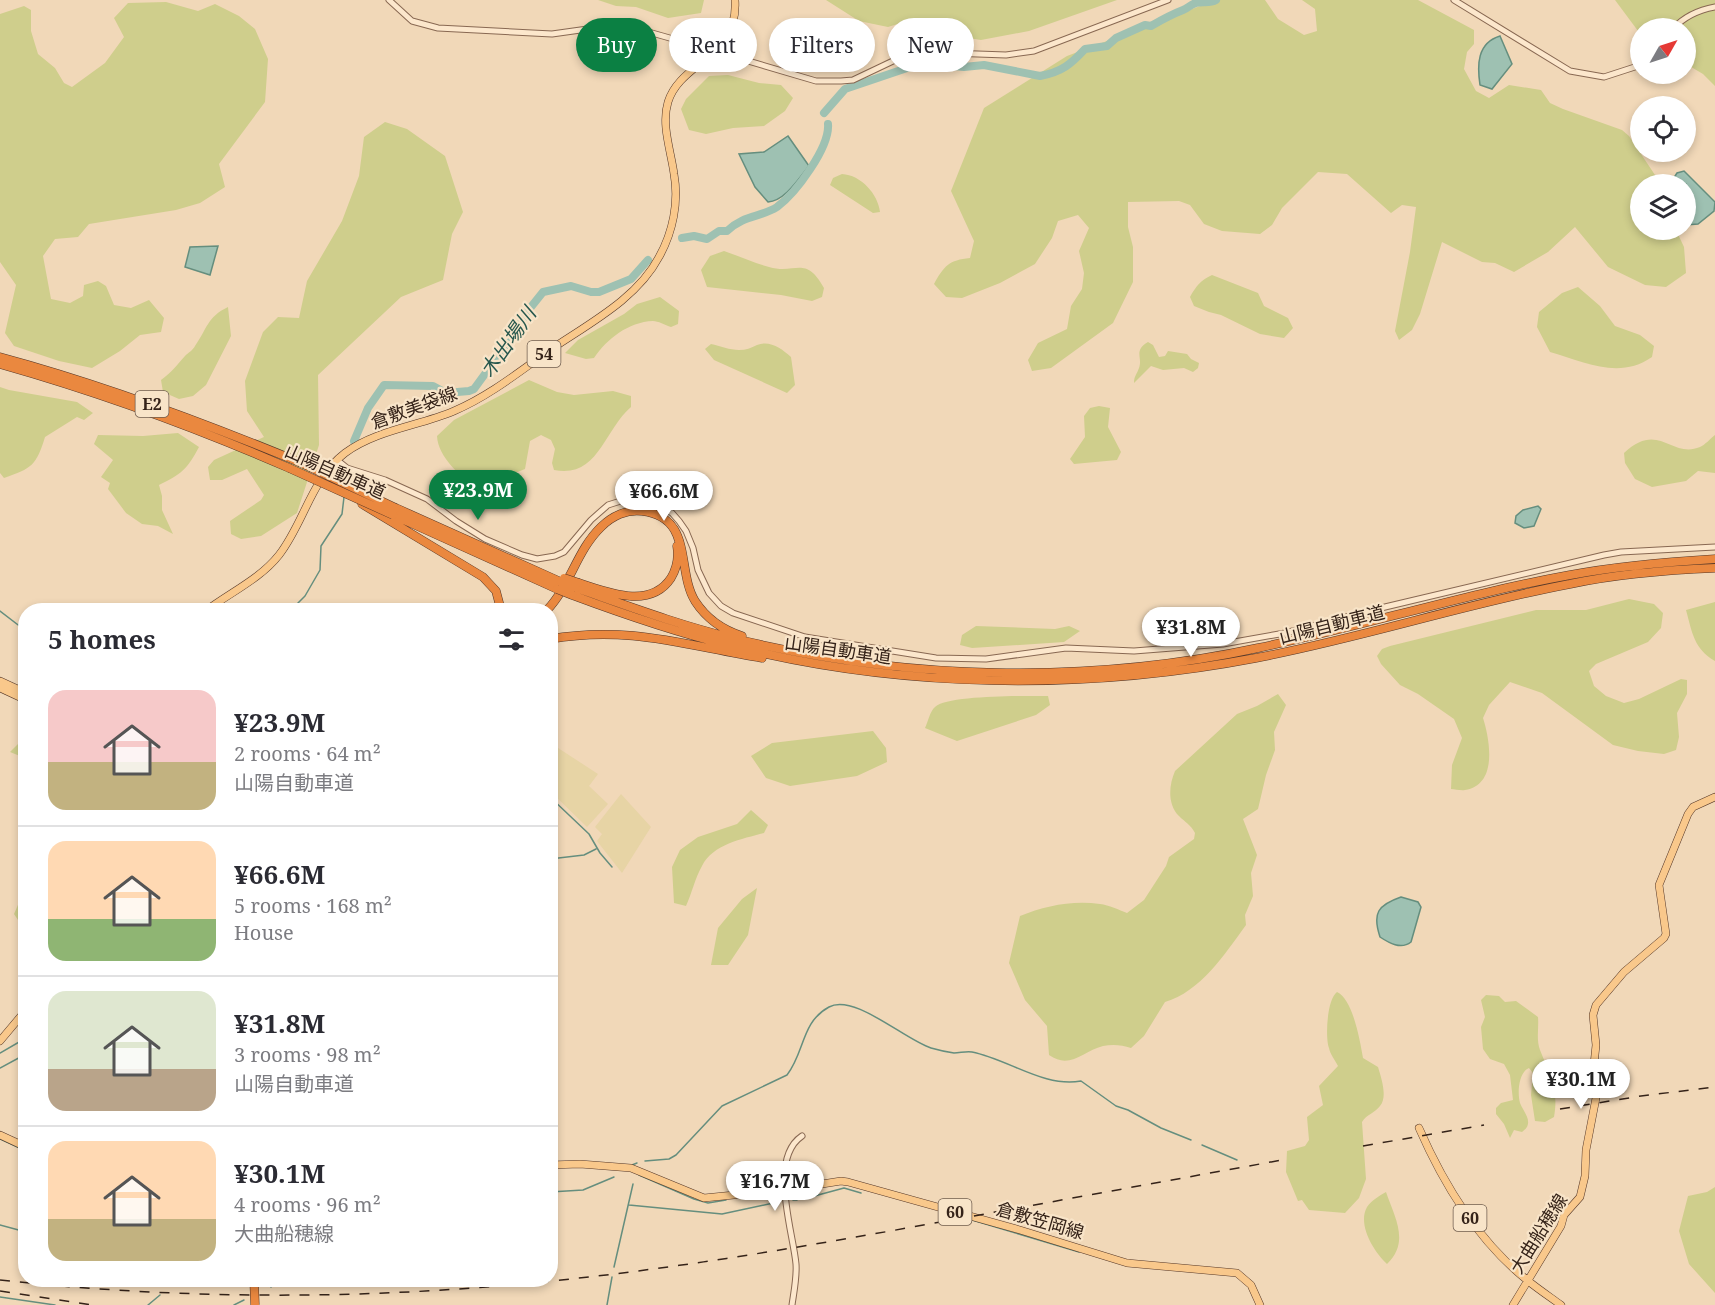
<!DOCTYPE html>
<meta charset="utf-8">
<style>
body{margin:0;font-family:"Noto Serif","Noto Sans JP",serif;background:#f2f2f3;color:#2b2b33;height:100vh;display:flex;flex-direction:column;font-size:22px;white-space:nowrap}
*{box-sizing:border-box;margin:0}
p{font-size:20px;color:#7c7c81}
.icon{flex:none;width:33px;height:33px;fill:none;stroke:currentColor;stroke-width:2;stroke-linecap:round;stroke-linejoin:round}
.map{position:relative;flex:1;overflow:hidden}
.sheet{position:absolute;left:18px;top:603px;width:540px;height:684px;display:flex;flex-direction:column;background:#fff;border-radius:24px;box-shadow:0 3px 9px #0003}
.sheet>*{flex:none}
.guide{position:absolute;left:576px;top:18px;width:570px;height:54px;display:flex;gap:12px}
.needle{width:39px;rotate:51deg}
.buttons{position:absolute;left:1630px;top:18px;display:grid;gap:12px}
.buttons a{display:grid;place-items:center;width:66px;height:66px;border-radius:50%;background:#fff;box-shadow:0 3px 9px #0003;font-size:30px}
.price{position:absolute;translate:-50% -51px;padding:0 14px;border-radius:21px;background:#fff;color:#222;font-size:20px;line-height:39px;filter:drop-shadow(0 2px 3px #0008)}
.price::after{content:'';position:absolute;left:50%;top:36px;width:18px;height:14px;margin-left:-9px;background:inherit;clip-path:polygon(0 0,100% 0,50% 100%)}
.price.active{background:#0b8043;color:#fff}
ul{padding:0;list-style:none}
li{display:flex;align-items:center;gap:18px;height:150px;padding:0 30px}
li+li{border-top:2px solid #e1e1e2}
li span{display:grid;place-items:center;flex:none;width:168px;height:120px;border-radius:18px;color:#555}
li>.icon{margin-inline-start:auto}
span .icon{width:72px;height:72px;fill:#fffc;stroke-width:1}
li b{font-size:26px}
h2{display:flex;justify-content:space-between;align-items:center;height:72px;padding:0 30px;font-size:26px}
.tag{padding:0 21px;border-radius:27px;background:#fff;box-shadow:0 3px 9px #0003;font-size:21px;line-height:54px}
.tag.active{background:#0b8043;color:#fff}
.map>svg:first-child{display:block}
.farmland{fill:#e7d4a5}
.green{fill:#cfce8c}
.water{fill:#9ec1b2;stroke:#658e7e;stroke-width:1.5}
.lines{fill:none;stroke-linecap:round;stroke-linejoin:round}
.stream{stroke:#658e7e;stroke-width:1.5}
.river{stroke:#9ec1b2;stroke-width:8}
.minor-casing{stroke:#886852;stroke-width:7}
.major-casing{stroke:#553728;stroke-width:8}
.highway-casing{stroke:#553728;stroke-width:9}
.minor{stroke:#fce7cc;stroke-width:5}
.major{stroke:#f9c88b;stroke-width:7}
.highway{stroke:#ea883f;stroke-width:8}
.rail{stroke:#352319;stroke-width:1.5;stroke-dasharray:10 10;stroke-linecap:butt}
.minor-bridge-casing{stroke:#886852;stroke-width:7;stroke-linecap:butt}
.highway-bridge-casing{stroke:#553728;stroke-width:9;stroke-linecap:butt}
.minor-bridge{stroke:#fce7cc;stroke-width:5}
.highway-bridge{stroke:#ea883f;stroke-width:8}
.labels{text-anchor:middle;stroke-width:4.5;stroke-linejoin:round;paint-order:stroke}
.shield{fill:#f8e4c8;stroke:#705d4e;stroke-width:1.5}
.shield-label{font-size:16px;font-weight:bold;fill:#352319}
.street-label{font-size:18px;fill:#352319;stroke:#f8e4c8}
.water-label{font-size:20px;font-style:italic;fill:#27574d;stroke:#f8e4c8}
</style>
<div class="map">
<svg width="1715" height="1305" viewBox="0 0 1715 1305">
<rect width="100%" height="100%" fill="#f1d8b8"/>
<path class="farmland" d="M555,746l43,28 -9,12 19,18 -21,23 -36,-35v-25l4,-7 -4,-5v-4z
M621,794l30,33 -29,46 -25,-32 5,-7 -7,-7z"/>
<path class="green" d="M598,0h106l-3,13 -33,5 -32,-11 -20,-1z
M826,0h291l-88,31 -48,9 -56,-9 -18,-10 -19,6 -29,-6z
M1216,0h49l13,19 26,16 13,-4 -2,-22 -13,-9h116l56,30v14l-7,8 -3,17 12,22 13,7 20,-13 32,5 9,13 13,6 59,21 7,6 32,48h-20v46h35l8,17 2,26 -20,14 -21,-2 -37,-18 -33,-40 -27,25 -34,20 -19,-9 -13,-1 -40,-20 -22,72 -8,16 -13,10 -4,-9 15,-79 6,-45 -14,-2 -11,8 -44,-39 -29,-2 -36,36 -10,17 -12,9 -38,-3 -18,-7 -14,-19 -11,-4 -51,1v25l5,20v35l-20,41 -62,45 -19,3 -4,-11 10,-17 29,-14 4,-23 11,-17 2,-16 -5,-22 10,-23 -11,-13 -20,6 -6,17 -17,26 -35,19 -38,15 -16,-1 -12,-13c10,-18 15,-24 36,-26l4,-17 -23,-50 33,-83 83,-52z
M1615,0h100v86l-12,-12 -17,-10v-36h-45v7z
M166,2l32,9 17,-7 24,12 16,13 13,30 -3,43 -46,62 6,23 -25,16 -24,7 -87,14 -11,13 -23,2 -12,17 8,43 19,4 13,-7 1,-11 14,-4 8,5 8,19 17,3 18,-8 15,18 -3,14 -21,3 -20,16 -28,17 -33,-7 -45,-15 -9,-13 11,-48 -16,-23v-248l24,-8 7,4v21l7,23 17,14 9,15 8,4 33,-24 19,-26 -10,-19 14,-15z
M728,75l31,8 22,2 12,13 -8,13 -21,15 -31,2 -27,6 -17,-4 -8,-21 5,-10 23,-23z
M385,122l22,7 38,27 18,56 -11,22 -9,46 -42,17 -83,78 1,70 -22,68 -36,23 -20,3 -10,-5 -1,-13 31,-21 3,-5 -17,-26 -25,11h-12l-2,-13 6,-7 50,-23 -17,-26 -2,-30 18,-49 15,-15 21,1 8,-37 35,-60 17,-45 5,-39z
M842,174c19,1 36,20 38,38l-7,1 -43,-28 3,-7z
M724,251c15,5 30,12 45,16 27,8 36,-13 55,21l-2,9 -10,4 -31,-6 -74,-8 -6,-17 9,-14z
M1212,275l46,18 6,13 24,12 5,10 -9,10 -24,-4 -39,-19 -12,-3 -15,-6 -4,-9c6,-11 11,-17 22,-22z
M1578,287l22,19 15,20 25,9 14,11 -2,11c-33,23 -67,5 -102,-5l-13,-25 2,-15 23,-19z
M660,297l19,14 -1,13 -7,3c-6,-2 -13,-6 -18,-6 -25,1 -46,18 -59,37l-8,1 -21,-6 13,-13 46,-26 13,-10z
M228,307l3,29 -25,49 -13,11 -14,3 -16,-7 -2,-12c10,-7 16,-15 24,-24 3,-3 8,-6 10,-10 12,-17 12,-29 33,-39z
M1148,342l5,3 6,12 6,-1 3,-5 19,3 4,5 8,4 -1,5 -5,4 -9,-4 -21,2 -12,-4 -17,17c0,-7 3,-9 5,-15 4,-11 -6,-17 9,-26z
M711,344c9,2 19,6 28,6 7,0 12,-2 18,-5 13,-5 25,4 34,12l4,28 -8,8 -73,-33 -9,-11z
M529,380l28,12 17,3 39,-4 18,5v11c-27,23 -33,72 -77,63l-2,-7 3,-14 -4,-9 -10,-5 -11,6 -5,28 -20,8 -13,12 -16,1c-15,-15 -38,-32 -39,-54l17,-16z
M0,387l9,3 68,12 16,11 -9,7 -7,-3 -32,20c-9,29 -13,31 -41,41l-4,-5z
M1099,406l11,2 -2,19 13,25 -4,8 -43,4 -4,-5 15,-22 -1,-21 6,-8z
M178,433l21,14c-12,23 -18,27 -40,38l3,11v14l11,24 -15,-8 -16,-2 -16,-11 -18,-24 2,-6 -9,-6 12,-17 -19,-16 4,-9 45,1z
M1715,435v38l-17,-2 -12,10 -34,6 -17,-8 -10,-16 -1,-10c35,-33 47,6 76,-6 5,-2 11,-9 15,-12z
M1629,599l25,5 9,9 -2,15 -13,14 -52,22 -7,7 5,15 12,10 18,7 15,-4 42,-20 6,1v14l-10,19 2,24 -3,13 -12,4 -26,-3 -25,-6 -71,-52 -32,-11 -21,23 -6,13c7,22 15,67 -18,72 -4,1 -10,-1 -14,-1l1,-24 10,-27 -8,-19 -36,-25 -18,-9 -19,-21 -4,-8 5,-7 8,-3 146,-36h50z
M1715,602v59c-21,-12 -23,-29 -29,-51z
M976,626l79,3 14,-3 11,5 -16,11 -92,6 -12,-3 2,-10z
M1278,694l8,11 -12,27 1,18 -9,25 -8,34 -15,10 14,36 -6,18 2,23 -8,19 1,10c-21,29 -46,67 -81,77l-21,34 -13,12c-9,-3 -18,-4 -28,-2 -20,5 -33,24 -54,9l-2,-29 -22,-26 -16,-37 11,-47c25,-10 52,-16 80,-12 9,1 19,6 27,9l17,-13 22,-34 3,-9 25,-18 1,-6c-4,-8 -10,-11 -16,-17 -12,-12 -10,-31 -4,-45l62,-57 20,-8z
M1048,696l2,9 -14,10 -79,26 -32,-13c3,-6 5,-17 10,-21 12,-12 93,-11 113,-11z
M873,731l13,17 1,14 -30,14 -67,10 -24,-8 -15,-22 21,-13z
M25,743v15l-15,-6 8,-8z
M751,810l17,15 -4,8c-22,6 -51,11 -62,33 -7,12 -10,27 -16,40l-12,-3 -2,-36 8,-17 18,-13 39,-13z
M757,888l-9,47 -20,30h-17l7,-37 24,-29z
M24,891l2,1 -1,32 -7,-4 -4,-6z
M1337,992c16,7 23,49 26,66l15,9c3,10 10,30 2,39 -5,7 -13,8 -18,16l4,57 -7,19 -14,15 -36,-3 -7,-10 -4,1 -12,-29 1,-21 18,-5 4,-6 -2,-23 16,-12 -4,-19 19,-20c-3,-6 -8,-12 -9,-18 -4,-11 -2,-49 8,-56z
M1486,995l13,1 6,6 11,-1 22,16c1,11 -2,22 2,33 10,25 19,39 14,67l-9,5 -10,-1 -4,-26 2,-22 -4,-5c-10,4 -12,24 -9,35 4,10 15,20 2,29l-8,-2 -4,8 -6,-14 -8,-10v-6l5,-5 12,-3 -3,-25 -6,-11 -14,-5 -7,-10 -2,-22 4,-10 -4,-17z
M1715,1187v106l-26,-29 -10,-33 9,-35 19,-4z
M1386,1192c9,26 24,50 1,72 -13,-12 -30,-39 -20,-57 5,-7 12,-11 19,-15z"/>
<path class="water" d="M1500,36l12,28 -20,25 -12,-4c-3,-20 -3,-42 20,-49z
M788,136l21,30c-10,12 -24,35 -41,36l-13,-15 -16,-33 25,-2z
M1684,171l31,31 -1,9 -16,13 -12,1v-41h-16l7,-11z
M218,246l-8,29 -25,-8 5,-20z
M1538,506l3,3 -7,17 -10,2 -9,-5 1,-7 7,-6z
M1401,897l17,5 3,5 -10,35c-10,8 -22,1 -31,-5 -8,-24 -2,-32 21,-40z"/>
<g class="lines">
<path class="stream" d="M345,481l1,-8
M267,610l29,-5 9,-9 15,-26 1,-24 21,-32 2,-17
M0,611l26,20
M550,797l39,37 11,19 12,14
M550,859l34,-4 12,-6
M0,1053l26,-15
M0,1068l26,-14
M0,1139l26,12
M1202,1145l35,15
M645,1161l24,-2 7,-4 46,-49 65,-31c18,-23 14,-53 42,-68 25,-14 76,33 102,41 7,2 16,4 23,5 6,0 12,-2 18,-1 36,7 72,36 109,29l35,25 12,4 33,18 30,12
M632,1165l5,-2
M639,1175l55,24 14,4 18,-3
M550,1192l33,-2 31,-13
M807,1198l37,-10 17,5
M793,1200h4
M629,1205l93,9 56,-12
M962,1217l117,35
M0,1225l26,7
M614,1267l19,-83
M171,1283l3,-3
M271,1287l9,-7
M0,1297l55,8
M148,1305l12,-10
M234,1305l10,-5
M607,1305l5,-28"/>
<path class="river" d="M824,113l21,-24 68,-23 20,-2 31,3 20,-2 56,11c22,-4 31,-12 45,-27l22,-3 9,-8 29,-13 6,1c12,-7 19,-11 32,-16 5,-2 8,-6 13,-7 7,-2 13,1 20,-3
M682,238l12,-2 13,3 12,-8h8c16,-16 35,-14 50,-24 19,-14 53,-60 51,-83
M354,441l14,-33 16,-23 49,1 13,7 23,-2 5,-2 41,-56 12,-21 16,-20 28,-6 20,6h8l32,-13 17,-19"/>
<defs>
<path id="minor" d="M389,0l23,21 26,7 114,6 57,-8 43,7 60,17
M1454,0l116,71 34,6 37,-12
M1674,28c11,-12 25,-18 41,-21
M721,53l95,28h25l12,-1 40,-19 28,-9 85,3 28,-4 134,-51
M337,460l10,8 38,12 42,19 29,22 29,18 37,16 15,4 18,-3 9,-4 27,-32 17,-15 19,-6h13l12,2 20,12 7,8 7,10 7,17 5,22 11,23 12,13 12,7 72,24 131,21 50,1 80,-11 68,3 89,-7 62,-11 100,-26 219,-52 17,-3 94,-5
M792,1305c2,-14 5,-28 4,-41 -3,-33 -28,-105 6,-128"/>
<path id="major" d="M207,610c24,-18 53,-31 72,-55 25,-32 32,-76 66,-102 31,-23 74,-27 109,-42 35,-15 65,-39 96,-61 38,-26 87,-51 109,-93 14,-25 20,-55 15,-83 -3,-23 -13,-49 -6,-72 12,-40 71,-45 67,-102
M0,681l26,12
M0,688l26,12
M0,1041l26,-31
M1419,1128c25,57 59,113 108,152 11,9 23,17 34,25
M0,1135l26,12
M550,1165l30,-1 51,4 73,30 80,-8 57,-9 7,1 172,48 107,33 110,10 14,12 9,20
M1513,1305l48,-79 3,-11 16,-18 5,-21 1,-26 10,-52 -3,-24 3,-29 -3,-30 3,-10 28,-33 40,-34 2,-4 -7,-49 29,-71 5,-7 22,-10"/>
<path id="highway" d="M0,357c104,28 200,64 299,105
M0,364c99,28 195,63 289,104
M362,504l121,73 13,14 5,19
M396,508l165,74
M393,515l164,74
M579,583c28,9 71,27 92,-5 6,-10 8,-20 6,-32
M576,588c52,18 103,37 156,50 170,42 354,47 526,10 105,-22 207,-54 312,-73 48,-9 96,-13 145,-16
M572,595c51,19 103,37 156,50 171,44 355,46 528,13 106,-20 208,-54 314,-74 47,-10 96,-14 145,-16
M547,610c23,-24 30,-60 54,-83 11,-11 26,-18 41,-16 52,6 34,59 53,90 11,17 28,29 47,35
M550,639c79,-14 137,7 212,19"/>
</defs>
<use href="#minor" class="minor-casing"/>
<use href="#major" class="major-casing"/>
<use href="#highway" class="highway-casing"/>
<use href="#minor" class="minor"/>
<use href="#major" class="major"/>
<use href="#highway" class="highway"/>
<path class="rail" d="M1560,1109l81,-13 74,-9
M1363,1146l121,-21
M0,1280c182,20 369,20 551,1 140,-14 279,-39 417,-64 105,-19 209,-38 314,-57
M0,1291l92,14"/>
<defs>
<path id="minor-bridge" d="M712,50l9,3"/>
<path id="highway-bridge" d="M299,462l97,46
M289,468l104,47
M564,578l15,5
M561,582l15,6
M557,589l15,6
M254,1280l1,25"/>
</defs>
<use href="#minor-bridge" class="minor-bridge-casing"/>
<use href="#highway-bridge" class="highway-bridge-casing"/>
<use href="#minor-bridge" class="minor-bridge"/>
<use href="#highway-bridge" class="highway-bridge"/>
</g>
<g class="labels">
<g class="shield">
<rect x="527.5" y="341" width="33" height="26" rx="4.5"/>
<rect x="135.5" y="391" width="33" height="26" rx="4.5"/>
<rect x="938.5" y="1199" width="33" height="26" rx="4.5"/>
<rect x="1453.5" y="1205" width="33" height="26" rx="4.5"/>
</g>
<g class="shield-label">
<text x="544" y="360">54</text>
<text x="152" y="410">E2</text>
<text x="955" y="1218">60</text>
<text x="1470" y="1224">60</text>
</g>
<g class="street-label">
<text transform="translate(414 408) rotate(-20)" y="6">倉敷美袋線</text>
<text transform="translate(335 472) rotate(24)" y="6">山陽自動車道</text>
<text transform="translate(1332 625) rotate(-14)" y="6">山陽自動車道</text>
<text transform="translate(838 650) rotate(8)" y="6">山陽自動車道</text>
<text transform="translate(1040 1221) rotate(16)" y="6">倉敷笠岡線</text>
<text transform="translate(1539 1234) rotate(-58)" y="6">大曲船穂線</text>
</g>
<g class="water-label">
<text transform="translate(508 342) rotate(-55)" y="7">木出場川</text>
</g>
</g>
</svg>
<div class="buttons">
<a><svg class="needle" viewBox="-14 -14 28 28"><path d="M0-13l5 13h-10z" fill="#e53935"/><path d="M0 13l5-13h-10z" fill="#7c7c81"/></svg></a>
<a><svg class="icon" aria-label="locate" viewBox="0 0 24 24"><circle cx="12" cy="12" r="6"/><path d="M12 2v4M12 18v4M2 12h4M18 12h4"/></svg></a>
<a><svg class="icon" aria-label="layers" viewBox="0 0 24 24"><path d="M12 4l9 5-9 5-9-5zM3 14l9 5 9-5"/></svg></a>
</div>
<b class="price active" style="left:478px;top:521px">¥23.9M</b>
<b class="price" style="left:664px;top:522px">¥66.6M</b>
<b class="price" style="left:1191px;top:658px">¥31.8M</b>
<b class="price" style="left:1581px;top:1110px">¥30.1M</b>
<b class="price" style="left:775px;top:1212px">¥16.7M</b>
<div class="guide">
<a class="tag active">Buy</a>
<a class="tag">Rent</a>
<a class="tag">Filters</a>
<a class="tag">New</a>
</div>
<section class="sheet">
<h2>5 homes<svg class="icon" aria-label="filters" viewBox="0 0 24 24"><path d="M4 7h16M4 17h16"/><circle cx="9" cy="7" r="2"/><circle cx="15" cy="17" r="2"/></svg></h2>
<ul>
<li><span style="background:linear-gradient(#f6c9c9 60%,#c2b280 0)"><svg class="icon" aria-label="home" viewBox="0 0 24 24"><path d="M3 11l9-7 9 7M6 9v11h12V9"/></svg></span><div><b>¥23.9M</b><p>2 rooms · 64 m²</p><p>山陽自動車道</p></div></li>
<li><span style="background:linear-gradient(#ffd9b3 65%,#8fb573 0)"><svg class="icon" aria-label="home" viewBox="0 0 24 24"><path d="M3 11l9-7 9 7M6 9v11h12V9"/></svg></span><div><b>¥66.6M</b><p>5 rooms · 168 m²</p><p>House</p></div></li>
<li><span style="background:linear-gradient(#dfe7d0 65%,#b9a48a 0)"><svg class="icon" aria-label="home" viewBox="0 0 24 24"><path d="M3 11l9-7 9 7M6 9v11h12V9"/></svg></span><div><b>¥31.8M</b><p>3 rooms · 98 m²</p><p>山陽自動車道</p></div></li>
<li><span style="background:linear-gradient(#ffd9b3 65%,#c2b280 0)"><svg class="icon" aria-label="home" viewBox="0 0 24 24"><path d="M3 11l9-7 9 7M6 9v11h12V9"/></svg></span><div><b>¥30.1M</b><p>4 rooms · 96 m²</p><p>大曲船穂線</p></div></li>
</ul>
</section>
</div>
